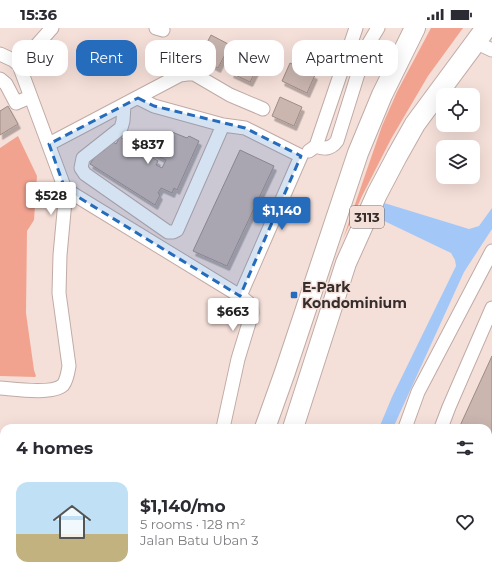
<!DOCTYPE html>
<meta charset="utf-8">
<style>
body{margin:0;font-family:Montserrat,sans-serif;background:#f7f7f7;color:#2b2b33;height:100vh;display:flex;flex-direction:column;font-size:15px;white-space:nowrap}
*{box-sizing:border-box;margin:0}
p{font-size:13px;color:#7c7c81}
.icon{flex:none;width:22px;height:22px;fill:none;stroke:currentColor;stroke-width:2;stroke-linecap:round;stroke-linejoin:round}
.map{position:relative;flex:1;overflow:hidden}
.details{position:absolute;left:0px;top:396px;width:492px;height:156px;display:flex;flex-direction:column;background:#fff;border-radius:12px 12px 0 0;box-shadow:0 4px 16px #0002}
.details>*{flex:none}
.banner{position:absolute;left:12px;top:12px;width:468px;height:36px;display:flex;gap:8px}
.controls{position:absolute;left:436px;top:60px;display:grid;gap:8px}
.controls a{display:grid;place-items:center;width:44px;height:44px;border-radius:8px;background:#fff;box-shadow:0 4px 16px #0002;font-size:20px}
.price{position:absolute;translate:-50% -34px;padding:0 9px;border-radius:4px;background:#fff;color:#222;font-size:13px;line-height:26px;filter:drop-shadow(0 1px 2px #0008)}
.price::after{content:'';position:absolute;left:50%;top:24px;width:12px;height:9px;margin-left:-6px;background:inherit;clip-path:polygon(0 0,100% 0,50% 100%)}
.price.on{background:#266cbc;color:#fff}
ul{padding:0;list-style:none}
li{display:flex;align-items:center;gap:12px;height:100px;padding:0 16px}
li+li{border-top:1px solid #e1e1e2}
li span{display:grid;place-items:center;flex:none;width:112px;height:80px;border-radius:12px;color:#555}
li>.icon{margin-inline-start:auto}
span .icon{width:48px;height:48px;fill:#fffc;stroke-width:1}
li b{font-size:17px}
h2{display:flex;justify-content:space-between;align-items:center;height:48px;padding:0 16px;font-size:17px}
.tag{padding:0 14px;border-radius:12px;background:#fff;box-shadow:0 4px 16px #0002;font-size:14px;line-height:36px}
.tag.on{background:#266cbc;color:#fff}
.status{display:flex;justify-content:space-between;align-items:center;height:28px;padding:0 20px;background:#fff;direction:ltr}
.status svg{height:11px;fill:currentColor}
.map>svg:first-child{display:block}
.green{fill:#f2a390}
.water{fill:#a3c8f7}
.building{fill:#cab5af;stroke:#9f8b86;filter:url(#shadow)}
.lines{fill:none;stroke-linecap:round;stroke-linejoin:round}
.minor-casing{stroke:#c0aba6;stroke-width:15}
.highway-casing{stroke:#c0aba6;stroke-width:22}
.minor{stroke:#fff;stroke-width:13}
.highway{stroke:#fff;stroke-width:20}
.marked{fill:#266cbc;fill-opacity:0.2;stroke:#266cbc;stroke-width:3;stroke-dasharray:8 5;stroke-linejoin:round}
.poi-dot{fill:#266cbc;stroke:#f5dfd9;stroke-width:1.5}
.labels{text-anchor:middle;stroke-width:3;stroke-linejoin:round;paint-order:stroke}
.shield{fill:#f5dfd9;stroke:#6f6360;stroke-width:1}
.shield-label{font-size:13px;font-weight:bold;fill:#362e2c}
.poi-label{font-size:14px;font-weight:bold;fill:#362e2c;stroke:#f5dfd9;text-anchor:start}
</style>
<div class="status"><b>15:36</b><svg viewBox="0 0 49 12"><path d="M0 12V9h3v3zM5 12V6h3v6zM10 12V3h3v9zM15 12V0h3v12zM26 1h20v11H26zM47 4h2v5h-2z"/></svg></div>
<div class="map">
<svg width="492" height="552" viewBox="0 0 492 552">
<defs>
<filter id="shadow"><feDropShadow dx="2.5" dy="4.5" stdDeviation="0" flood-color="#0004"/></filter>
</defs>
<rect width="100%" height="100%" fill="#f5dfd9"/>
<path class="green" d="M431,0h32l-35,48 -37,63 -29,57 -19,43 39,-113 15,-34z
M18,108l19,40 -3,44 -7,11 -1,82 8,57 2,6 -1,1 -35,-1v-228z"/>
<path class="water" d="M381,174l88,27 10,-3 13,-18v21l-28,43 -71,156h-14l13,-31 64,-131 -1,-6 -4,-7 -71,-34 -2,-10z"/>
<path class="building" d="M211,7l19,10 -12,23 -19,-10z
M243,22l19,9 -12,23 -19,-9z
M290,35l25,12 -8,18 -25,-12z
M280,69l22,10 -8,19 -22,-10z
M8,78l10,18 -18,11v-24z
M172,104l15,6 2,-2 10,5 -22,49 -3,-2 -2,5 -11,-5 -3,5 2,2 -5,10 -65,-41 10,-15 4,2 7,-11 5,4 4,-7 38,24 -2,4 6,3 4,-8 -14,-7 9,-20 9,4z
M240,122l34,16 -47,100 -34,-15z
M492,328v224h-53l1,-4h48v-148h-29z"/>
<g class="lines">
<defs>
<path id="minor" d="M156,0l7,2
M475,14l17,8
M0,26l13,6 6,5 46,124v12l-5,54 -1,38 10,73c-1,6 -2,14 -6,19 -11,10 -49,4 -63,3
M19,37l33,-37
M0,51l6,5 10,19 14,-6
M138,70l16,8 69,19 22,3 56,28
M124,77l-1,16 -2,7 -38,30 -2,10 4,6 83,58h5l4,-2 46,-105
M49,116l131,-69 7,-1h7l36,21 33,14
M316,118c9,4 16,2 21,-5l29,-93 12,-20
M309,123l7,-5 40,-118
M65,161l175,107c7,6 12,7 12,17l-14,46 -15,69
M240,268l61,-140
M405,400l13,-36 74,-141
M441,400l8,-21 43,-99
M0,548l64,4
M425,548l1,4
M140,552l3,-4
M387,552v-4"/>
<path id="highway" d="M265,400l20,-56 73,-219 24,-58 33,-67
M293,400l53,-165 31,-69 20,-38 18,-32 71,-96
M230,552l1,-4
M256,552l1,-4"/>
</defs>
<use href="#minor" class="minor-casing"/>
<use href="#highway" class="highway-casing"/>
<use href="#minor" class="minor"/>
<use href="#highway" class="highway"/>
</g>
<path class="marked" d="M138,70l16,8 91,22 56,28 -61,140 -175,-107 -16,-45z"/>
<rect class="poi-dot" x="290" y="263" width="8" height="8" rx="2"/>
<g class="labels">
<rect class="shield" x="350" y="178" width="34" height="22" rx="3"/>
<g class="shield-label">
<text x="367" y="194">3113</text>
</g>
<g class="poi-label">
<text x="302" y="264">E-Park<tspan x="302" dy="16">Kondominium</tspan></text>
</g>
</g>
</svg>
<div class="controls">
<a><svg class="icon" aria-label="locate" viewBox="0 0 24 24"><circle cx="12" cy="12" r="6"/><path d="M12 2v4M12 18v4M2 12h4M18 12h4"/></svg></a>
<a><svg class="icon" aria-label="layers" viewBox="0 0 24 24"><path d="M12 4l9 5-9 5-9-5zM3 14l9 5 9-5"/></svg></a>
</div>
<b class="price" style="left:148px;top:137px">$837</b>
<b class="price" style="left:51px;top:188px">$528</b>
<b class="price on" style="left:282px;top:203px">$1,140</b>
<b class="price" style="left:233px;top:304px">$663</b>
<div class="banner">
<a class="tag">Buy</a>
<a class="tag on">Rent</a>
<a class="tag">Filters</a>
<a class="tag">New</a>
<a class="tag">Apartment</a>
</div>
<section class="details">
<h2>4 homes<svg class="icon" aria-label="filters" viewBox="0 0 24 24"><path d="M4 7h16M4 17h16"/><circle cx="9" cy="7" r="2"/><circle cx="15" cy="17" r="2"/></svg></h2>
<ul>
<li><span style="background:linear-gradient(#bfe0f5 65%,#c2b280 0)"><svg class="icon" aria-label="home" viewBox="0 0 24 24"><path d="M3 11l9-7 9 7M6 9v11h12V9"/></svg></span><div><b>$1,140/mo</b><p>5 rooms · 128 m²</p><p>Jalan Batu Uban 3</p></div><svg class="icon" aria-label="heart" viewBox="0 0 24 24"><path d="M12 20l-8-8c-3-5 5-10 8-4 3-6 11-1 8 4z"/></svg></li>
</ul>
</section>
</div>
